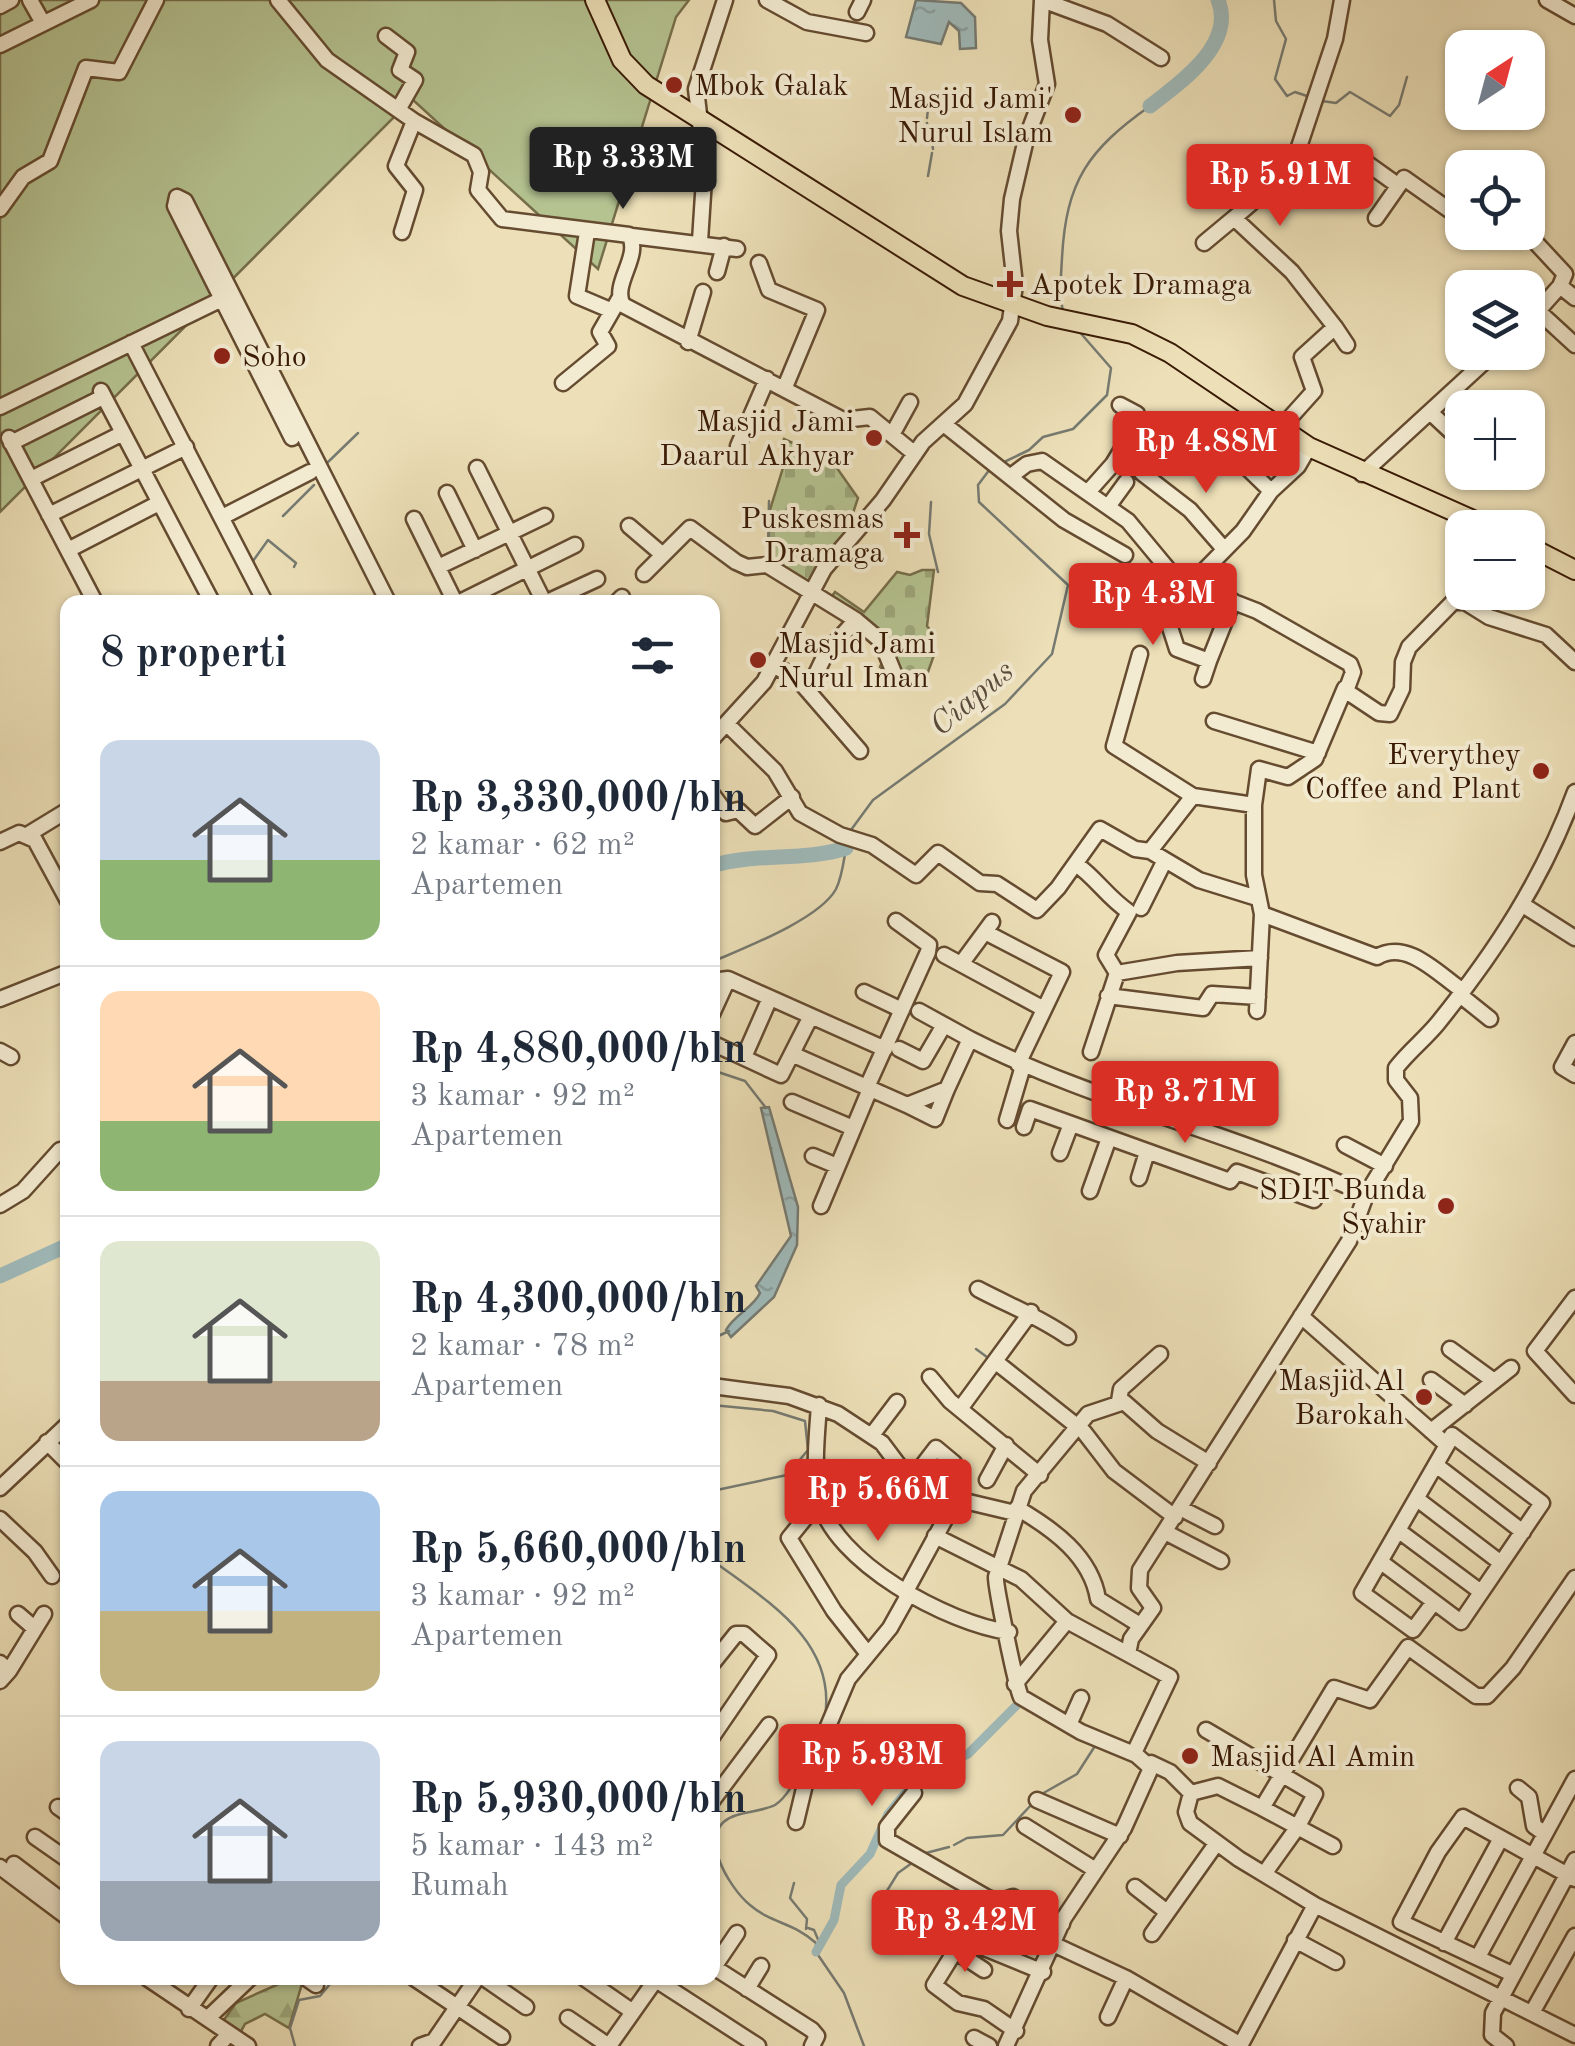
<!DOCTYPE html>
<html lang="id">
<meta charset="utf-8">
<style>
body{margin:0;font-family:"Old Standard TT",serif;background:#f2f2f3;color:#1f2937;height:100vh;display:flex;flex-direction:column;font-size:38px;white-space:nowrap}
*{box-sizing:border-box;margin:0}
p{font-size:32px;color:#747a83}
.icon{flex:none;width:55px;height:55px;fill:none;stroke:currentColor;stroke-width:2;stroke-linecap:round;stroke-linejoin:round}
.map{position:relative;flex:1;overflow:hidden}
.side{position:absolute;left:60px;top:595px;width:660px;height:1390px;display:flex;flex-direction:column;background:#fff;border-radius:20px;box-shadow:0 2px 8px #0004}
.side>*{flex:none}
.needle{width:65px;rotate:36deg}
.controls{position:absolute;left:1445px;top:30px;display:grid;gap:20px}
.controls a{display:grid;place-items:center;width:100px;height:100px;border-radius:20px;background:#fff;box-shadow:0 2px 8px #0004;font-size:50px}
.price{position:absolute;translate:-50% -85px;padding:0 22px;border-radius:10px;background:#d93025;color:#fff;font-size:32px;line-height:65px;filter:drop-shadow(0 2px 5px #0008)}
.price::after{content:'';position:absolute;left:50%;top:60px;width:30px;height:22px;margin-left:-15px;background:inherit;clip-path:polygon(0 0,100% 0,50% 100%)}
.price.current{background:#222;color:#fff}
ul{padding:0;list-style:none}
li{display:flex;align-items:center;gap:30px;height:250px;padding:0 40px}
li+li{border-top:2px solid #e0e1e3}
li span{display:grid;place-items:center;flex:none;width:280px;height:200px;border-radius:20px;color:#555}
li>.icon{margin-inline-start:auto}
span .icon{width:120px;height:120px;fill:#fffc;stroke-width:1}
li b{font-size:42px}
h2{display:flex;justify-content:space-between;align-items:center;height:120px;padding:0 40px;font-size:42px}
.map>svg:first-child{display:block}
.grass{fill:#b5c391;stroke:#766e4a;stroke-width:2.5}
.forest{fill:url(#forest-firs);stroke:#766e4a;stroke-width:2.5}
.cemetery{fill:url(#cemetery-stones);stroke:#766e4a;stroke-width:2.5}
.water{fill:url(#water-ripples);stroke:#767a71;stroke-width:2.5}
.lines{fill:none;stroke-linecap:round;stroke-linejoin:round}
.stream{stroke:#767a71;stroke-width:2.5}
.canal{stroke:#9fbaba;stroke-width:9}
.river{stroke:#9fbaba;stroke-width:15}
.minor-casing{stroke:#654b30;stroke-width:19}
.major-casing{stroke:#381903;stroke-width:22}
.minor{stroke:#f3ebd1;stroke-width:14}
.major{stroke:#ede0b8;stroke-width:18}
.poi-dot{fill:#8f2418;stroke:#f3ebd1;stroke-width:4}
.labels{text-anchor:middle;stroke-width:8;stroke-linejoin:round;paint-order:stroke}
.poi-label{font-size:30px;fill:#381903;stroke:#f3ebd1;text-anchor:end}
.water-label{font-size:32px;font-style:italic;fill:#57493a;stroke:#f3ebd1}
</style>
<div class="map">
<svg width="1575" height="2046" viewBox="0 0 1575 2046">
<defs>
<pattern id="forest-firs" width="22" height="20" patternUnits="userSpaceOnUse" patternTransform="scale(2.5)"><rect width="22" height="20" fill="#b5c391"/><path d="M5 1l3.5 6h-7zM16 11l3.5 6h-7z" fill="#9ca77b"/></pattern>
<pattern id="cemetery-stones" width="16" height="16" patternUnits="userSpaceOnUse" patternTransform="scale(2.5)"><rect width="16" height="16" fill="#b5c391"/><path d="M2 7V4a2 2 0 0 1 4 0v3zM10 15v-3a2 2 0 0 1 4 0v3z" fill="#9ca77b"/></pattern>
<pattern id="water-ripples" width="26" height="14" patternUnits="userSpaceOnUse" patternTransform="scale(2.5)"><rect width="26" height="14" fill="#9fbaba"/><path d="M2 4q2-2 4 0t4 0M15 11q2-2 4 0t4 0" fill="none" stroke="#8a9f9e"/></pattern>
</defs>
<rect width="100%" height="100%" fill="#ede0b8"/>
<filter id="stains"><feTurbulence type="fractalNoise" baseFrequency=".002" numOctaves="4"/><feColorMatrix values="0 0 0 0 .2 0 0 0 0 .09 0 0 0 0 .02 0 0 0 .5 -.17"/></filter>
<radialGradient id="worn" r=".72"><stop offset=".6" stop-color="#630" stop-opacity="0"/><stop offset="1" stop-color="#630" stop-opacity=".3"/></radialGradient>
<path class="grass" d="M0,0h689l-13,17 -78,252 -186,-170 -412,413z"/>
<path class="forest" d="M292,1978l11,2 -14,48 -24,-14 -20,10 -6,11 -18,-11 15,-21z"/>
<path class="cemetery" d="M784,439l48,22 26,37 -5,15 3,15 -49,58 -39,-23 1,-50 17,-55 -6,-9z
M922,570h12l-7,56 7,9v20l-11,31 -19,2 -24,-21 3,-7 -3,-9 -54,-47 9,-12 29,20 33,-40 13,3z"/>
<path class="water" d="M916,0l45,3 14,14 1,31 -16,1 -1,-18 -10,-9 -8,22 -35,-7z
M769,1107l29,100 -1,38 -23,52 -43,40 -5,-7c8,-15 28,-23 34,-37l-4,-7 35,-50 -30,-128z"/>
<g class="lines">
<path class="stream" d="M1274,0l2,21 10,18 -11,40 12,17 8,-4 15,5
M1322,101l14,2 14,-11 40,24 9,-11 8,-28
M927,118l1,-9
M927,123l2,10
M931,136l2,13
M928,176l4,-23
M1063,311c-4,-16 -2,-36 -1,-53 4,-77 26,-108 88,-152
M327,463l31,-30
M1002,463l27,-13 14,-13 30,-8 34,-34 4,-27 -34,-39
M931,502l-2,32 9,38
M283,516l31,-31
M768,559l1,-58
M253,561l15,-21 28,23 -2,4
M848,834l25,-34 132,-96 47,-50 16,-69 -89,-83 -1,-17 12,-16
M712,962c32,-14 108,-43 124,-73 7,-14 8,-32 11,-47
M712,1070l33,11 21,27
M712,1339l17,-8
M976,1349l15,11
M712,1405l61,6 32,10 3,29 -21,25 -75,16
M712,1560c53,40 125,80 113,157
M806,1760c-8,14 -17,36 -31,45 -12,6 -26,6 -38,10 -45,13 -8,73 13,90 22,19 43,17 66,38v9l28,41 20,53
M1040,1795l37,-21 18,-28
M954,1845l13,-7 36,-3 29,-31
M922,1854l27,-7
M794,1883l-4,15 17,21 -1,10
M885,1894l13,-21 14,-10
M808,1928l6,2 6,14
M295,2046l-5,-18 9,-28 21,-4 15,-18"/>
<path class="canal" d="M816,1952l18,-32 7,-35 29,-31 18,-40 33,-40 47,-20 48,-48"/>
<path class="river" d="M1150,106c30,-23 86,-62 68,-106
M712,866c44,-14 91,-4 134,-18
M0,1276l68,-31"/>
<defs>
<path id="minor" d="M30,0l13,23
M278,0l49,60 87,61 60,34 7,17 -3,18 24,29 127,16c13,21 -18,49 -6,70l220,115 27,-3 45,37
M767,0l40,22 59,11
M1547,0l28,16
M0,6l11,-6
M857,12l6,-12
M386,36l21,16 -7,18 15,10 -17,30
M0,45l91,-45
M1368,164l28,20
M1292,168l43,-129 7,-39
M177,197l8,4 203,401
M177,197l-2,9 117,232
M0,209l23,-32 27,-16 36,-93 33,4 37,-72
M1234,218l58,-50 24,31
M1376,218l28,-40 58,41
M402,232l13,-42 -19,-24 18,-45
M587,232l-10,64 33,14
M1526,232l39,42 -5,12 -32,36
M632,236l105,13
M700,241l5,-77 -9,-75 29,-89
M1204,243l30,-25 58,54 43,55
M759,263l10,27 48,20 -32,77
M717,272l7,-26
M1560,286l15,12
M1538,311l37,34
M688,342l15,-50
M131,343l133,257
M563,383l45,-37 -8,-14 19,-33
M101,391l111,211
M0,407l220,-107
M1431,413l31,29
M945,425l119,95 61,35
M1279,430l35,-39 -12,-34 33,-30 12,18
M893,433l17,-31
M9,438l86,164
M11,443l92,-46
M738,446l29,-67
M1152,451l-10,22 48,37 34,39
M477,468l67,134
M1362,474l133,-122
M1011,476l16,-12 15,-3 86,60 49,59 80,31 93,53 3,8 -7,19 33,22 11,1 12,-25 1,-27 6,-15 44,-45h12l24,15 57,18 29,27
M31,479l92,-46
M1089,491l24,-27 26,-43 -2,-7 -17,-9
M1271,491l27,-25 11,-19
M447,493l28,57
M1110,504l16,-22
M49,515l137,-68
M222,517l88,-45
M414,519l41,83
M629,526l34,29
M68,550l91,-47
M438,567l107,-51
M644,574l46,-46 46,34 11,5 20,-2 89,55 25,21 13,32
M1188,587l55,-56 28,-40 -67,-65
M460,602l115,-57
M547,602l50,-23
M617,602l5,-5
M1133,603l35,18 9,28 32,12 -6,18
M1140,654l-26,92 79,50 61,9 5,-36 29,8 27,-18 30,-71
M1209,661l24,-60
M773,666l22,10 65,75
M808,691l18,-38 30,-33
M1214,721l104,32
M727,724l48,47 25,42 40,22 32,10 44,30 22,-22 42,30 17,1 40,26 21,-22 42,-59 35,20 15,2
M712,739l52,-57 60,-113 59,-69 40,-58 42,-38 45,-83 5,-36 -6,-54 3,-32 14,-60 21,-55 -7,-44 2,-40 65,24 54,34
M712,794l14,19 12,-3 17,16 37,-29
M1193,796l-43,55 49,29 58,18
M1254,805v70l8,39 -5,97
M27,835l41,-25
M0,842l19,-9 16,7 33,61
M1076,864c20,14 31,33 53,48l-23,43 11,18
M1523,905l52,33
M1141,908l23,-46
M1262,914l115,43c30,-18 61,17 86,34
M985,932l77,40 -44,92
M944,955l100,54
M961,964l31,-42
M712,981l16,-2 157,70
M864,992l38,18
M1460,995l30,24
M1108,996l95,12 9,-14 46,3
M0,999l68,-27
M919,1011l51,28
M712,1014l16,-35
M712,1043l69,32 30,-59
M1575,1043l-13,24 13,8
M899,1049l24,12 21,-36
M0,1051l11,6
M1091,1052l26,-79 60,-10 83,-5
M794,1055l113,50 40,-16 23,-50c127,65 268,94 396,156
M744,1057l26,-59
M867,1087l61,-135 1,-7 -33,-24
M792,1102l61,26
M907,1105l28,14 12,-30
M1007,1120l16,-54
M1024,1127l6,-18 200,72 7,-9 77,28
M1345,1145l40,21
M1060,1153l11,-29
M813,1156l24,10
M1139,1178l8,-26
M1090,1191l19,-53
M0,1205l23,-14 37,-41
M821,1206l49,-117
M978,1289c32,17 60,27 90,48
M1575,1298l-40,53 40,44
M1301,1316l146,129 5,-10 90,68 -81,119 -80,-60
M1450,1349l44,32
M996,1362l82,65
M930,1377l20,24 90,74
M1431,1380l34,25
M712,1386l77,10 49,18 44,29 21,28 48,36
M1119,1401l2,-12 39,-35
M819,1405c-2,30 -6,63 0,93 13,64 130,126 190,134
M960,1409l71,-97
M1431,1431l80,-63
M1084,1432l30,39 61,46
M872,1435l25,-33
M47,1442l21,21
M1436,1465l87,67
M913,1478l23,-30 18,15 -2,18 5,17
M987,1480l19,-35
M0,1488l68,-64
M1417,1499l84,64
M819,1501l-30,37 45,73 34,43
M1017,1508c36,21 74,48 81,91l42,26
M1180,1508l35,18
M0,1519l35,33 17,24
M1399,1531l82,61
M1165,1532l56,29
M935,1536l86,43 46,42 61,33
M905,1593l51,-94 59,14
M1434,1602l-21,28 -51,-37 85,-148
M18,1614l15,13
M0,1663l9,8 -9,10
M712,1664l24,-30h8l24,21 -56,82
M9,1671l35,-57
M1015,1684l52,-63
M1069,1725l12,-27
M1206,1730l109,64 -18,34 -33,46
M1134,1754l-53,-22 -60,-35c-5,-10 -26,-113 -25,-120l28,-86 64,-77 36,-12 33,29 52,32
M1151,1763l19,9 21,21 -5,19 4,11 49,36 76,46 260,130
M1518,1788l11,9 5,29 11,8
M914,1793l-27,34v13l101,58 11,4 14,-5 49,27
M1191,1793l27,-7 44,22 72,-120 36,12 38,-53 68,49h11l26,-28 62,-90
M1037,1800l83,36
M712,1801l57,-76
M58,1807l10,7
M1262,1808l71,38
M796,1822l11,-46 41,-97 42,-51 19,-34
M1025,1826l69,43
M35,1837l33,23
M14,1864l54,41
M0,1867l68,51
M1135,1887l32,25
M988,1898l-54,87 24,18 26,6 32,22
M884,1902l79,39
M1152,1934l64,-90
M1295,1940l41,22
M1444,1943l56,-103
M1055,1945l71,33 115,67
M982,1947l61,25
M955,1951l29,19
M1478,1957l97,-178
M712,1966l100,64 5,6 -5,10
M714,1967l23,-34
M1512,1974l-111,-52 37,-70 25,-35 112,62
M147,1978l101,68
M306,1978l10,7
M414,1978l88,59
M484,1978l42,29
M584,1978l49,34
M653,1978l105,68
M747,1989l14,-23
M189,2009l22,-31
M1533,2011l42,-75
M209,2017l41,-39
M1108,2017l18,-39
M568,2018l41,28 48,-68
M974,2038l15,8
M218,2046l11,-12
M420,2046l14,-5 43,-63
M1006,2046l58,-128 60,-90 27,-60 -17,-15 36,-76 -42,-23 3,-15 22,-31 -14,-20 1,-18 209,-329 17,-46 45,-74 -1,-23 -14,-18v-12c13,-17 29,-29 42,-45 58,-72 105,-144 137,-231
M1240,2046l75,-141
M1506,2046l-14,-11 1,-22 82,-153"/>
<path id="major" d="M595,0l27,60 24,25 317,201 84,30 85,18 38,19 139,94 182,81
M1528,546l47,24"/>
</defs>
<use href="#minor" class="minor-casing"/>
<use href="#major" class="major-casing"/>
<use href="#minor" class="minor"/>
<use href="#major" class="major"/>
</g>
<g class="poi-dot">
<circle cx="674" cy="85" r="10"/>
<circle cx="1073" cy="115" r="10"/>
<path d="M1005 269h10v10h10v10h-10v10h-10v-10h-10v-10h10z"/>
<circle cx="222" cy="356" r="10"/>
<circle cx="874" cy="438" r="10"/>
<path d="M902 520h10v10h10v10h-10v10h-10v-10h-10v-10h10z"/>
<circle cx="758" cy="660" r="10"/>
<circle cx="1541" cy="771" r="10"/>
<circle cx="1446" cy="1206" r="10"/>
<circle cx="1424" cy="1397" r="10"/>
<circle cx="1190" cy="1756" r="10"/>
</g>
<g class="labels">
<g class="poi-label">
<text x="694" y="95" text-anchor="start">Mbok Galak</text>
<text x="1053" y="108">Masjid Jami'<tspan x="1053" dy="34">Nurul Islam</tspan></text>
<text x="1030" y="294" text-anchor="start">Apotek Dramaga</text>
<text x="242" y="366" text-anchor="start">Soho</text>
<text x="854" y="431">Masjid Jami<tspan x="854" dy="34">Daarul Akhyar</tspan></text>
<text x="884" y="528">Puskesmas<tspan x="884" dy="34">Dramaga</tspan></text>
<text x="778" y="653" text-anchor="start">Masjid Jami<tspan x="778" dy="34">Nurul Iman</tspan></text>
<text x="1521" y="764">Everythey<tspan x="1521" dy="34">Coffee and Plant</tspan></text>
<text x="1426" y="1199">SDIT Bunda<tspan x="1426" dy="34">Syahir</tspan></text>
<text x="1404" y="1390">Masjid Al<tspan x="1404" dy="34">Barokah</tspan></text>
<text x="1210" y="1766" text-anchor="start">Masjid Al Amin</text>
</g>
<g class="water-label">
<text transform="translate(971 697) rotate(-40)" y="11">Ciapus</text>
</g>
</g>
<rect width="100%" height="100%" filter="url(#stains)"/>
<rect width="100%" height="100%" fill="url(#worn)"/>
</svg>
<div class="controls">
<a><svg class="needle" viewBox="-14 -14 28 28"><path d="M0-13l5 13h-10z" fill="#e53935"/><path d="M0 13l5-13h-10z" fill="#747a83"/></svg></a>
<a><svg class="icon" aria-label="locate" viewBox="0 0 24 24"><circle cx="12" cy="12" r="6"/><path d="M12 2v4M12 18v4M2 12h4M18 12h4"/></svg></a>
<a><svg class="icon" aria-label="layers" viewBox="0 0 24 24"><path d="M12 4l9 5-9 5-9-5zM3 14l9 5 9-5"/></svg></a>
<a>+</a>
<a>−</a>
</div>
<b class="price current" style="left:623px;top:212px">Rp 3.33M</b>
<b class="price" style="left:1280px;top:229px">Rp 5.91M</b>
<b class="price" style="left:1206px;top:496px">Rp 4.88M</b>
<b class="price" style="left:1153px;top:648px">Rp 4.3M</b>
<b class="price" style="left:1185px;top:1146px">Rp 3.71M</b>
<b class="price" style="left:878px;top:1544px">Rp 5.66M</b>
<b class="price" style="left:872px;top:1809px">Rp 5.93M</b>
<b class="price" style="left:965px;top:1975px">Rp 3.42M</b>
<section class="side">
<h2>8 properti<svg class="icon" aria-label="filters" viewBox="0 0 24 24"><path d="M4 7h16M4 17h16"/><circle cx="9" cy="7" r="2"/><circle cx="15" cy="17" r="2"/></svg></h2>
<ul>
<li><span style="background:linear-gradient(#c9d6e8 60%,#8fb573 0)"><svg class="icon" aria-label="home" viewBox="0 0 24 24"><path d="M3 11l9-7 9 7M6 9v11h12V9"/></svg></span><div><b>Rp 3,330,000/bln</b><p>2 kamar · 62 m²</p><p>Apartemen</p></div></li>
<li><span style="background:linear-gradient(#ffd9b3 65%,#8fb573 0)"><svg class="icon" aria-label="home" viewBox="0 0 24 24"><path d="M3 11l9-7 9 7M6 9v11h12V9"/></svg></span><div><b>Rp 4,880,000/bln</b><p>3 kamar · 92 m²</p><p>Apartemen</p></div></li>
<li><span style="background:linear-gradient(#dfe7d0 70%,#b9a48a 0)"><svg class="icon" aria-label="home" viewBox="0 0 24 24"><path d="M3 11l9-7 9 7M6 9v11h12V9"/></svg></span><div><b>Rp 4,300,000/bln</b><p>2 kamar · 78 m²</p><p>Apartemen</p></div></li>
<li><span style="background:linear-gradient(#a9c7e8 60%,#c2b280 0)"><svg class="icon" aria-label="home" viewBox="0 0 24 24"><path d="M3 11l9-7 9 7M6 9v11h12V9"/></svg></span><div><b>Rp 5,660,000/bln</b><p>3 kamar · 92 m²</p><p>Apartemen</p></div></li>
<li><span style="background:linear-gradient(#c9d6e8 70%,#9aa5b1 0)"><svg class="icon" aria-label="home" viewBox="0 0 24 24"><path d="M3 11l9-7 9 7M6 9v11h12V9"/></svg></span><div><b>Rp 5,930,000/bln</b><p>5 kamar · 143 m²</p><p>Rumah</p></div></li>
</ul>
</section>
</div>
